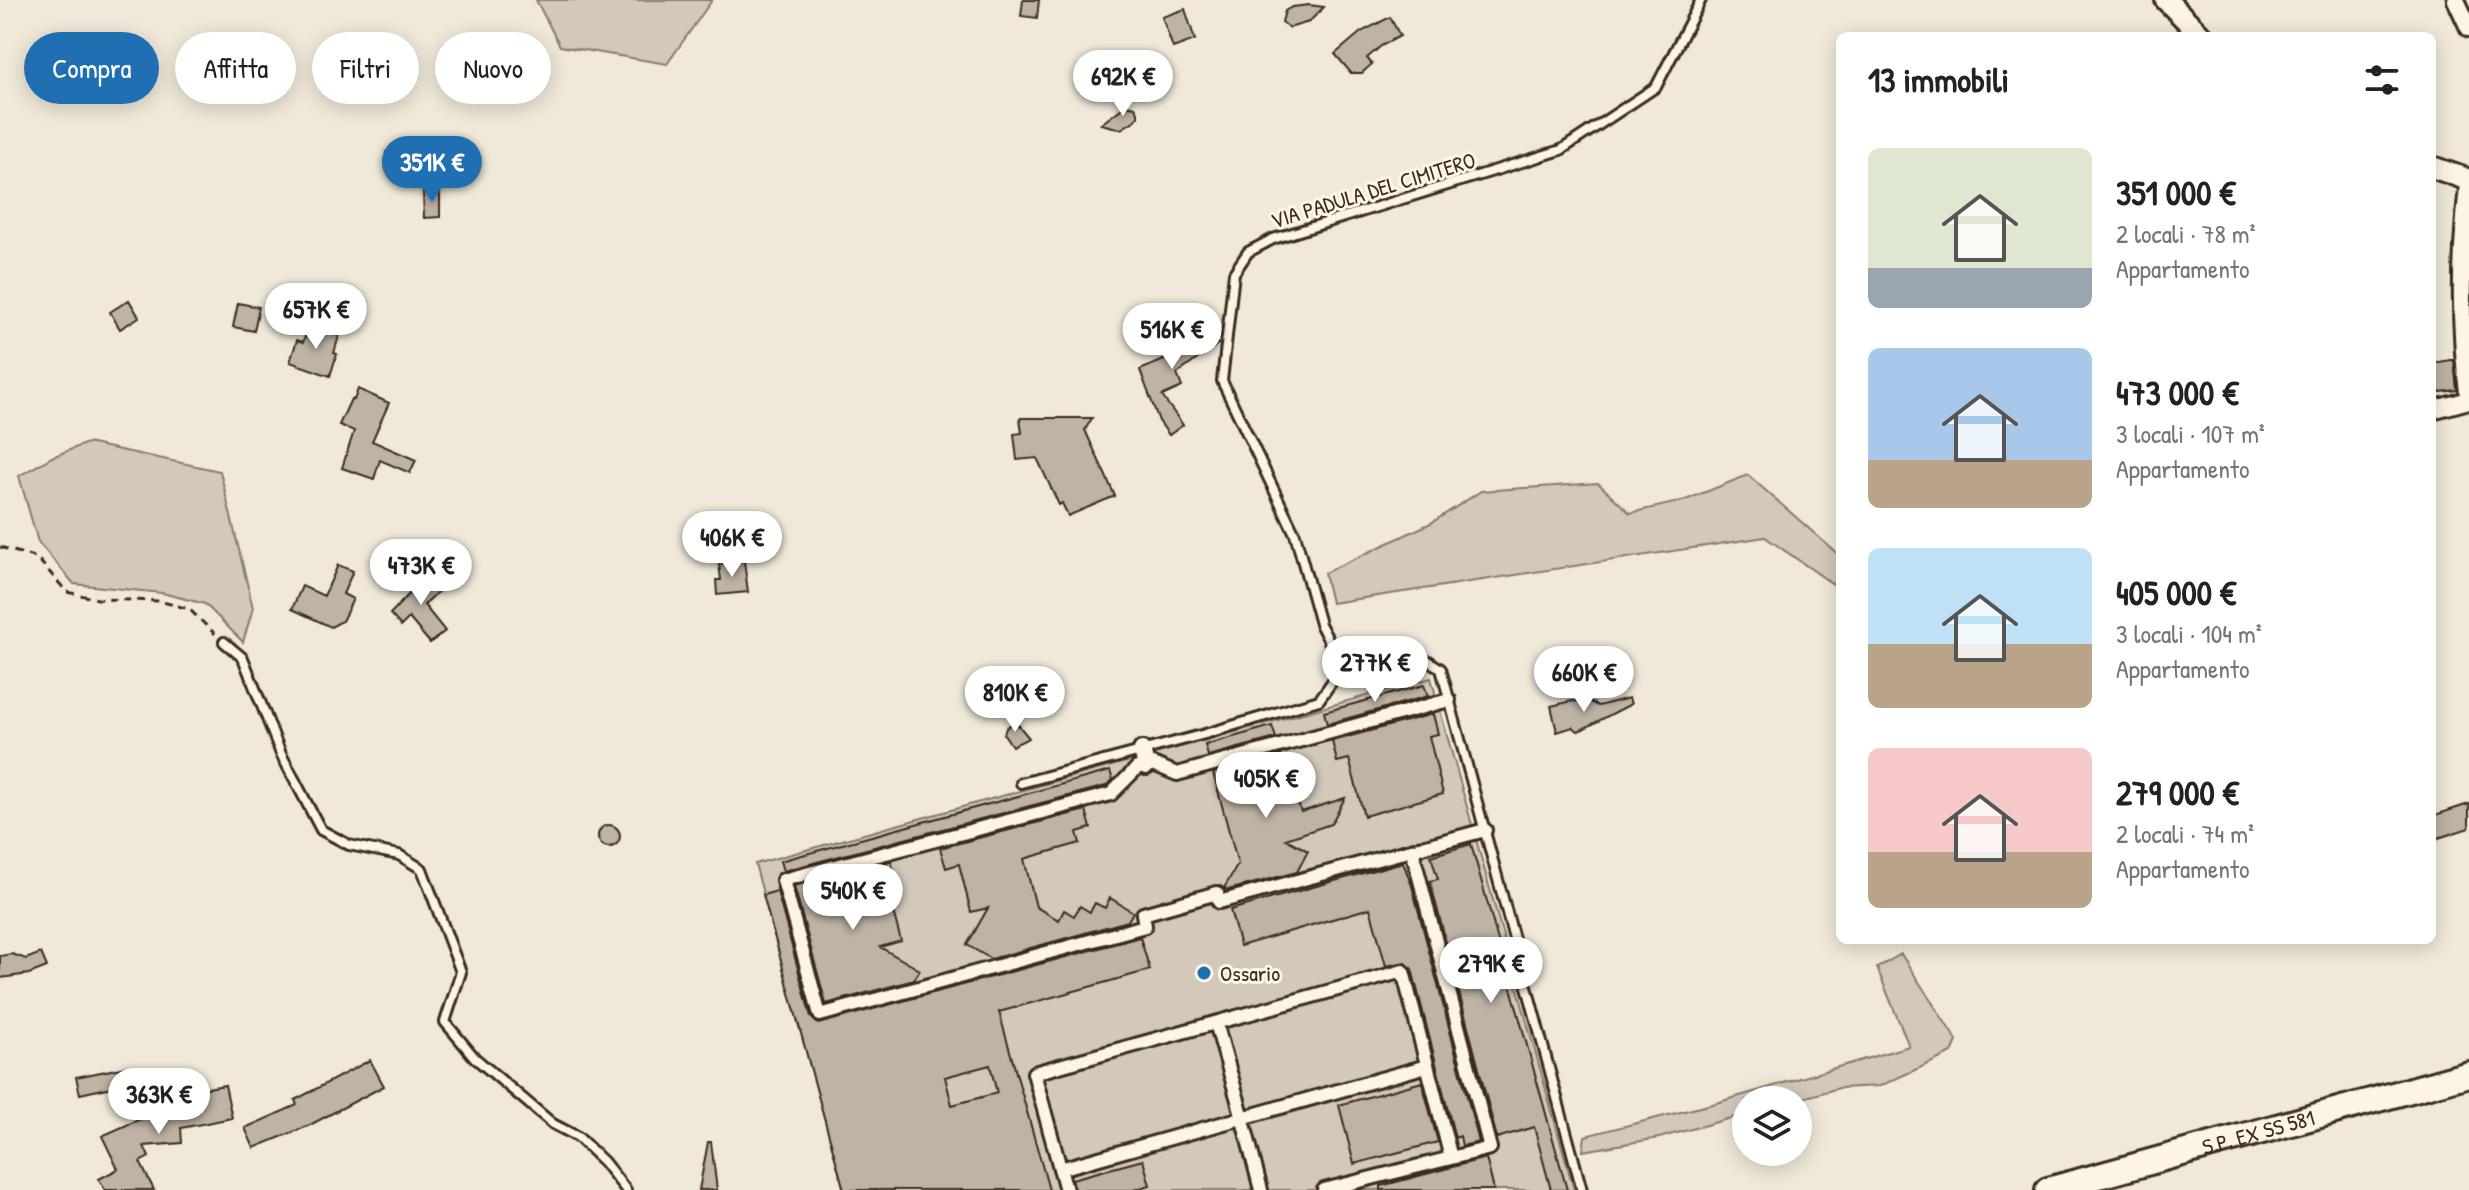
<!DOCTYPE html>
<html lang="it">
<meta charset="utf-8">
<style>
body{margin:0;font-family:"Patrick Hand",sans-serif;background:#f2f2f2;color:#222;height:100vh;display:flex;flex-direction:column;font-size:30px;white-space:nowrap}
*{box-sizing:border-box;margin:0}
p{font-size:26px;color:#767676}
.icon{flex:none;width:44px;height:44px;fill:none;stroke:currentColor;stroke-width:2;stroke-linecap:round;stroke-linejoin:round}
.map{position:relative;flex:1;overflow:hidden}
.panel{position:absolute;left:1836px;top:32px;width:600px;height:912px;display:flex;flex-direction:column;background:#fff;border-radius:12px;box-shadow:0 4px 20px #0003}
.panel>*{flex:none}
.top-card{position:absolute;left:24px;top:32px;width:760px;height:72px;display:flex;gap:16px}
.controls{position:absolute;left:1732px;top:1086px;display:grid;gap:16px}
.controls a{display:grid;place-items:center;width:80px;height:80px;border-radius:50%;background:#fff;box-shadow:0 4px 20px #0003;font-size:40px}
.price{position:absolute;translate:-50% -68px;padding:0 18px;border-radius:28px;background:#fff;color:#222;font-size:26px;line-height:52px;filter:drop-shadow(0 2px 4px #0008)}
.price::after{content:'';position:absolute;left:50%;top:48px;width:24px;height:18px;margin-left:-12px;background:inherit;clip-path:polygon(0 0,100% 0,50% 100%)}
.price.active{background:#1f6fb2;color:#fff}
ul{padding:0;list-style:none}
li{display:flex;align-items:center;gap:24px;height:200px;padding:0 32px}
li span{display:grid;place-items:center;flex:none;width:224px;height:160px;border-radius:12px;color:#555}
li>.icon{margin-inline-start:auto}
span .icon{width:96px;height:96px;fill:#fffc;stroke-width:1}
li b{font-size:34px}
h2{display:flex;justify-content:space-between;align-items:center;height:96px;padding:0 32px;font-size:34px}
.tag{padding:0 28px;border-radius:36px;background:#fff;box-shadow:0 4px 20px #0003;font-size:28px;line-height:72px}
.tag.active{background:#1f6fb2;color:#fff}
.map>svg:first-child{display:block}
.green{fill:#d2c9ba;stroke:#867a6c;stroke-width:2}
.building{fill:#beb3a4;stroke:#3b2a1e;stroke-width:2;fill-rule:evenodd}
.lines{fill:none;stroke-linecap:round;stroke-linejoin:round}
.service-casing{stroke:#3b2a1e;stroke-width:14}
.pedestrian-casing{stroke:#3b2a1e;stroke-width:18}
.minor-casing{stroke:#3b2a1e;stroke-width:22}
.tertiary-casing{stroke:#3b2a1e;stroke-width:26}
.primary-casing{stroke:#3b2a1e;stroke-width:30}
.path{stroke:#3b2a1e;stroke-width:3;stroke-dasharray:8 6;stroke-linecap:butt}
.service{stroke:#fcf5e5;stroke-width:8}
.pedestrian{stroke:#fcf5e5;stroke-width:12}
.minor{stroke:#fcf5e5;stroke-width:16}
.tertiary{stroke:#fcf5e5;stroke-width:20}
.primary{stroke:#fcf5e5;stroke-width:24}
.poi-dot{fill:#1f6fb2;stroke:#fcf5e5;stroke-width:3}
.labels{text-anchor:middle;stroke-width:6;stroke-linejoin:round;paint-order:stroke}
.street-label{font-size:22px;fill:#3b2a1e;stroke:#fcf5e5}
.poi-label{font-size:22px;fill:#3b2a1e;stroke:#fcf5e5;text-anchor:start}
</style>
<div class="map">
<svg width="2469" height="1190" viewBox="0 0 2469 1190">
<rect width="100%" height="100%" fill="#f0e9d9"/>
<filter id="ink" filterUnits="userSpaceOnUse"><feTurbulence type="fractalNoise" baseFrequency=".0125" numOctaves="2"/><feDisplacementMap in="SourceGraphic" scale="16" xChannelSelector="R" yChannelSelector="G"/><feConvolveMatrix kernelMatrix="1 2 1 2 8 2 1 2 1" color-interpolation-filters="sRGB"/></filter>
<g filter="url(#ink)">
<path class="green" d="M536,0h176l-45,64 -107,-18z
M87,443l133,28 33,137 -10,34 -38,-38 -43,-11 -88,-9 -36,-42 -19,-66 33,-19z
M1748,475l92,81v33l-75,-52 -434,66 -7,-30 107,-50 50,-32 117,-8 32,30 53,-12z
M1431,678l143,512h-730l-89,-326z
M1901,954l56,87 -5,12 -72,33 -41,2 -43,12h-50v14l-87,24 -76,13 2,-15 131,-33 193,-57 -32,-78z"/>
<path class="building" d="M1023,0h16l-2,18 -16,-2z
M1309,5l15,2 -15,15 -20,6 -7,-6 3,-11 7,-4z
M1185,9l10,31 -22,8 -11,-31z
M1390,17l10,19 -19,10 -14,12 5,6 -10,9h-11l-16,-19 26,-22z
M1126,105l9,2 3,5v5l-4,4 -13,8 -20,-5z
M425,145l7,15 -25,8 -8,-3 -9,1 -4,-14 14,-6z
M440,190v27l-16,1 -1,-27z
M129,300l10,17 -19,12 -10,-17z
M238,303l21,4 -5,24 -21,-4z
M1175,310l17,23 -3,3 8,10 18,-7 3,5 -41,30 5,13 -20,9 21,29 -14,10 -10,-14 -19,-51 43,-18 -15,-20 4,-2 -8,-11z
M309,326l30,10 -5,17 3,1 -7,22 -40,-14 7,-22 6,2z
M2451,360h3l3,30 -25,3v-30z
M358,389l31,14 -17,38 44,19 -6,13 -30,-13 -6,19 -32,-11 12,-37 -15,-6 12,-26 3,1z
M1020,418h72l-7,12 30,66 -47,20 -6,-13 -3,2 -22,-47 -20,2 -3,-26 8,-1z
M744,561l4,31 -31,3 -1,-15h5l-2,-16z
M338,565l15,6 -10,23 10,5 -11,22 -11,6 -39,-18 10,-23 22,10z
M427,569l17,17 -20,19 21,26 -15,12 -21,-25 -8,8 -11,-12 21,-22 -3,-3z
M1424,685l4,11 -101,28 -3,-12z
M1629,698l2,6 -48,25 -5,2 -5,-4 -16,5 -6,-26 21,-5 18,1 8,4z
M1433,714l5,20 -9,2 14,58 -79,22 -15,-57 -12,3 -5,-21z
M1015,721l14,17 -17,8 -8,-12 2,-6z
M1272,726l4,12 -68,18 -3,-11z
M1281,755l20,57 44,-14 -14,26 -45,15 22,12 -11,21 -69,18 -4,-2 14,-24 -25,-91z
M1110,771l3,9 -7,6 -323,85 -3,-10z
M2469,804v24l-37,12v-24z
M1086,810l5,18 -14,4 3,11 -56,16 12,48 23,13 5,-10 10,6 6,-10 10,6 5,-9 10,5 5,-10 23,14 -5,9 -137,38 -24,-14 21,-37 -17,4 -12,-48 -13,4 -6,-20z
M598 836a11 11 0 1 1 22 0a11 11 0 1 1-22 0Z
M1471,844l28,100 68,246h-16l-17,-63 -37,11 -67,-257 8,-2 -7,-23z
M891,861l6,21 -11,3 15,56 -21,6 40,23 -6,10 -88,24 -32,-118z
M1403,862l9,24 67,256 -17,4 -2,-10 -5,2 -43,-169 -7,-7 -19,4 -16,-58 -130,38 -10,-36z
M777,891l34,126 7,7 322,-87 10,33 -151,42 50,178h-205l-81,-295zM990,1065l7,28 -45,12 -7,-28z
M41,953l6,14 -18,7 -29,4v-22l12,-2 14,5z
M370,1060l14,26 -76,40 -54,22 -9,-20 52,-23 -2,-5z
M126,1067l4,16 -50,11 -4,-17z
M1422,1082l16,60 -84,22 -15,-59z
M225,1085l7,33 -51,10 1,15 -38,3 5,11 -9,5 14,28h-49l-6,-11 19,-10 -16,-33 56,-25 21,-1 -1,-3 15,-3 -3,-13z
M708,1142h3l6,48h-18z
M1486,1158l8,32h-113v-4z
M1143,1160l7,25 -17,5h-58l-3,-11z"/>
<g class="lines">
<defs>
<path id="service" d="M224,642l19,16 38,96 40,76 28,15 50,10 23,14 39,103 -16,50 30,36 78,66 25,13 26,25 22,28
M1021,783l184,-49 114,-34 30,-42
M1582,1190l-141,-521 -12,-8 -91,-3 -18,-34 -25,-90 -73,-153 12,-108 14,-21 25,-13 288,-89 95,-63 45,-87"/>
<path id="pedestrian" d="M1449,700l-272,74 -24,-10 -16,4 -26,26 -328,86 37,135 325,-89 -2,-12 74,-21 2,9 266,-72
M1412,850l78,298 -39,10
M1216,1023l27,95
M1244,1124l17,66
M1060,1169l367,-103
M1066,1190l-32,-117 369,-102 48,187 -127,32"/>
<path id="minor" d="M2456,0l13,28
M2432,410l37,-10c-10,-73 -9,-148 0,-221
M1142,750l4,16"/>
<path id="tertiary" d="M2166,0l36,36
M2432,167l37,13"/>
<g id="primary">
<path id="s1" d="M2048,1190l421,-116"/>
</g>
</defs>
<use href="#service" class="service-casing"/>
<use href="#pedestrian" class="pedestrian-casing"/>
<use href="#minor" class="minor-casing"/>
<use href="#tertiary" class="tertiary-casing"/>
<use href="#primary" class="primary-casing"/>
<path class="path" d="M0,547l37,11 30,34 31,7 61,2 30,8 26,25"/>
<use href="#service" class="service"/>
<use href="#pedestrian" class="pedestrian"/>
<use href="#minor" class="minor"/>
<use href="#tertiary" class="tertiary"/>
<use href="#primary" class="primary"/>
</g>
</g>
<circle class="poi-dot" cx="1204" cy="973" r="8"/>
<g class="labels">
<g class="street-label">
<text transform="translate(1373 190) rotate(-17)" y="8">VIA PADULA DEL CIMITERO</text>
<text dy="8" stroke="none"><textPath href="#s1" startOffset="218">S.P. EX SS 581</textPath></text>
</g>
<g class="poi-label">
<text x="1220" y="981">Ossario</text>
</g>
</g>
</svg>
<div class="controls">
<a><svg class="icon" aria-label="layers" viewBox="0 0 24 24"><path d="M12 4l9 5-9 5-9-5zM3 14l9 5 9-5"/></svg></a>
</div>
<b class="price" style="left:1123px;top:118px">692K €</b>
<b class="price active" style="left:432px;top:204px">351K €</b>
<b class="price" style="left:316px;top:351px">657K €</b>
<b class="price" style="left:1172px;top:371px">516K €</b>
<b class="price" style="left:732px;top:579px">406K €</b>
<b class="price" style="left:421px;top:607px">473K €</b>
<b class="price" style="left:1375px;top:704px">277K €</b>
<b class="price" style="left:1584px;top:714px">660K €</b>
<b class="price" style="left:1015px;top:734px">810K €</b>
<b class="price" style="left:1266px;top:820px">405K €</b>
<b class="price" style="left:853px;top:932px">540K €</b>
<b class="price" style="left:1491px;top:1005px">279K €</b>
<b class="price" style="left:159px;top:1136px">363K €</b>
<div class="top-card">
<a class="tag active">Compra</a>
<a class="tag">Affitta</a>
<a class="tag">Filtri</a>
<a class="tag">Nuovo</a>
</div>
<section class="panel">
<h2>13 immobili<svg class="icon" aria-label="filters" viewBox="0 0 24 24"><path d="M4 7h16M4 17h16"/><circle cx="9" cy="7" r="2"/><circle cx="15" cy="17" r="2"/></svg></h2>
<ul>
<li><span style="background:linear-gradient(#dfe7d0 75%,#9aa5b1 0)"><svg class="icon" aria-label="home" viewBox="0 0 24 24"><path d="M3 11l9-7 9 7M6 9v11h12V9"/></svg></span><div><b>351 000 €</b><p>2 locali · 78 m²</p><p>Appartamento</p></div></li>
<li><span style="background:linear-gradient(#a9c7e8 70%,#b9a48a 0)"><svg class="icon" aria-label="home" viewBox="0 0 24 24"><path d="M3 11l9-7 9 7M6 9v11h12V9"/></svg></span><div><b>473 000 €</b><p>3 locali · 107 m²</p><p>Appartamento</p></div></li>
<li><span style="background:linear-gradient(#bfe0f5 60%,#b9a48a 0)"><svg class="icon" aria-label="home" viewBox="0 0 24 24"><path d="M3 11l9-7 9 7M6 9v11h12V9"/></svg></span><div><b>405 000 €</b><p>3 locali · 104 m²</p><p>Appartamento</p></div></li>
<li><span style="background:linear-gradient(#f6c9c9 65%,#b9a48a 0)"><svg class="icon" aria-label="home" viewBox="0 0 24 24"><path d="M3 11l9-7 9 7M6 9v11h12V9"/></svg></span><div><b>279 000 €</b><p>2 locali · 74 m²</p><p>Appartamento</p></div></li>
</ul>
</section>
</div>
